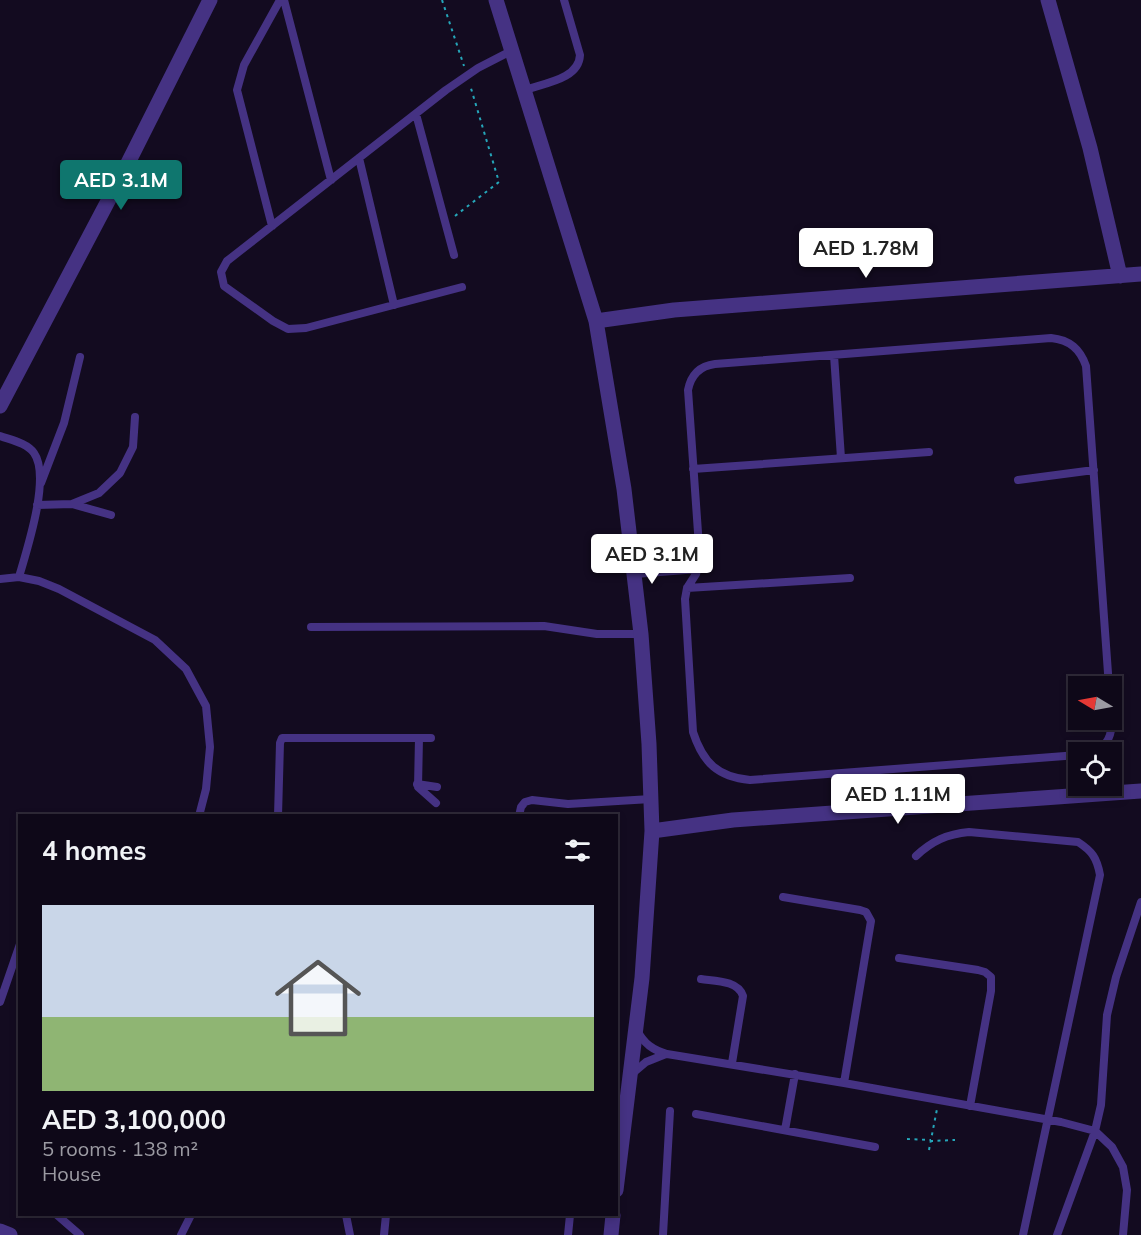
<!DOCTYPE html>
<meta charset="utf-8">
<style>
body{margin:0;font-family:Mulish,sans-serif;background:#171121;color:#f1f3f6;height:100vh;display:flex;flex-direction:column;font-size:22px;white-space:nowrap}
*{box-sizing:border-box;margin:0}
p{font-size:20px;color:#9b9aa2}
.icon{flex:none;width:33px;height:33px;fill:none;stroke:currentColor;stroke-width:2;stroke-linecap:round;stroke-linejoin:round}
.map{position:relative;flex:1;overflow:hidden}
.side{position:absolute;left:18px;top:814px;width:600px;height:402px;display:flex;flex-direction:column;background:#0e0818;border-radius:0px;box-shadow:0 3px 9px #0003,0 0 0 2px #2e2937}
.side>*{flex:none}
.needle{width:39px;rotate:280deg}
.fabs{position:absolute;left:1068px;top:676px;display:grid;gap:12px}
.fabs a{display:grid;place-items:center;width:54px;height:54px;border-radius:0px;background:#0e0818;box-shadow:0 3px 9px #0003,0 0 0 2px #2e2937;font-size:30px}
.price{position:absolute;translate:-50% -51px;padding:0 14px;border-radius:6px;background:#fff;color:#222;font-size:20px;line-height:39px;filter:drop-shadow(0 2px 3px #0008)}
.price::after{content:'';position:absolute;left:50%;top:36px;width:18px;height:14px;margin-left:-9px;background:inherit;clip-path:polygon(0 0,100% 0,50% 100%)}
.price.on{background:#0f766e;color:#fff}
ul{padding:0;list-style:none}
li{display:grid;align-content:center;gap:12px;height:318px;padding:0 24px}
li span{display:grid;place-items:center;height:186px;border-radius:0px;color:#555}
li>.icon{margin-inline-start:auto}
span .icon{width:108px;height:108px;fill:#fffc;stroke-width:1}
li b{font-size:26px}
h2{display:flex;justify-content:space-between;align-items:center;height:72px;padding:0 24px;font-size:26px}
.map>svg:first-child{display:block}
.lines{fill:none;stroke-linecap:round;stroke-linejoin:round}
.path{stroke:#25a6b9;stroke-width:2;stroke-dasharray:3 4.5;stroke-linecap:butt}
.lane{stroke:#453283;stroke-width:8}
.street{stroke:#453283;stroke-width:15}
</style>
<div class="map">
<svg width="1141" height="1235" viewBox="0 0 1141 1235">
<rect width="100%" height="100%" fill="#130b20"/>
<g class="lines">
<path class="path" d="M442,0l22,66
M455,216l44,-34 -29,-97
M907,1139l24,1
M930,1141l25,-1
M929,1150l8,-41"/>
<path class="lane" d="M284,0l47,180
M525,90c20,-7 54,-11 55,-35l-16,-55
M416,114l38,141
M359,158l35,147
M272,226l-35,-136 7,-25 36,-65
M462,287l-156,41 -18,1 -15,-8 -49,-35 -3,-14 6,-11 219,-171 32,-22 35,-18
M834,355l7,103
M0,436c11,4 27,7 34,17 17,24 -7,96 -15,124
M693,469l236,-17
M1018,480l76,-10
M41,483l23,-60 16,-66
M72,504l39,11
M37,505l35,-1 27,-11 21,-20 13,-26 2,-30
M635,574l63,-5
M0,579l19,-2 20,4 20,8 96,51 31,29 20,37 4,41 -4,42 -7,27
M687,588l163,-10
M311,627l233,-1 53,8h44
M419,738l-1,49 18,16
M1094,753c14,-8 18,-18 18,-34
M1078,755l-328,25c-32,-3 -47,-17 -57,-48l-8,-133 2,-11 9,-14 4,-13 -12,-171c3,-15 11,-24 27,-26l336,-26c19,2 29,11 35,28l23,321
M417,784l20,3
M278,816l2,-73 2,-5h149
M519,816l2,-9 4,-5 7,-2 36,4 83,-5
M916,856c16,-15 31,-22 53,-24l109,10c14,9 19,16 22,33l-77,360
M783,897l77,13 6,2 5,9 -27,162
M899,958l79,12 7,2 6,5v14l-21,115
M701,979c13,2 37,1 42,17l-11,67
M0,1002l20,-58
M637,1030c7,14 16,20 30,24l177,29 217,39 34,9 17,16 11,20 4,23 -4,45
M633,1073l13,-11 20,-8
M696,1114l179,33
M785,1130l10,-56
M57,1215l23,20
M346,1215l4,20
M181,1235l10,-20
M384,1235l2,-20
M568,1235l2,-20
M663,1235l7,-124
M1057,1235l38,-104 6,-26 6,-90 9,-38 25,-75"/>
<path class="street" d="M496,0l100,321 28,168 17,145 8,110 3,87 -10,147 -26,212
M1048,0l42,148 30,128
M596,321l78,-11 467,-36
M0,406l127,-241 83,-165
M652,831l81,-11 408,-29
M0,1231l10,4
M611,1235l2,-20"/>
</g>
</svg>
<div class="fabs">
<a><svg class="needle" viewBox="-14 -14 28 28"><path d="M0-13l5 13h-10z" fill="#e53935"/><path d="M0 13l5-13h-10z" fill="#9b9aa2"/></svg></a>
<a><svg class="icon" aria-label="locate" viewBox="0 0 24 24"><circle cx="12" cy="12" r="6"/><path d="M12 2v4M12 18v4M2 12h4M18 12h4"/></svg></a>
</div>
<b class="price on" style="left:121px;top:211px">AED 3.1M</b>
<b class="price" style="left:866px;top:279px">AED 1.78M</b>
<b class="price" style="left:652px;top:585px">AED 3.1M</b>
<b class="price" style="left:898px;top:825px">AED 1.11M</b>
<section class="side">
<h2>4 homes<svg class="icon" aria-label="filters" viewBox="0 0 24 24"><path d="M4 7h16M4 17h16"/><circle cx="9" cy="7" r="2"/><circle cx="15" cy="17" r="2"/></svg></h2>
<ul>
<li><span style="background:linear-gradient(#c9d6e8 60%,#8fb573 0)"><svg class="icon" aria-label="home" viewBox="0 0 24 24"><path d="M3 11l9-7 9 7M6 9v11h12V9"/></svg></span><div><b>AED 3,100,000</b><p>5 rooms · 138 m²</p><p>House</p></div></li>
</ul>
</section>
</div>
